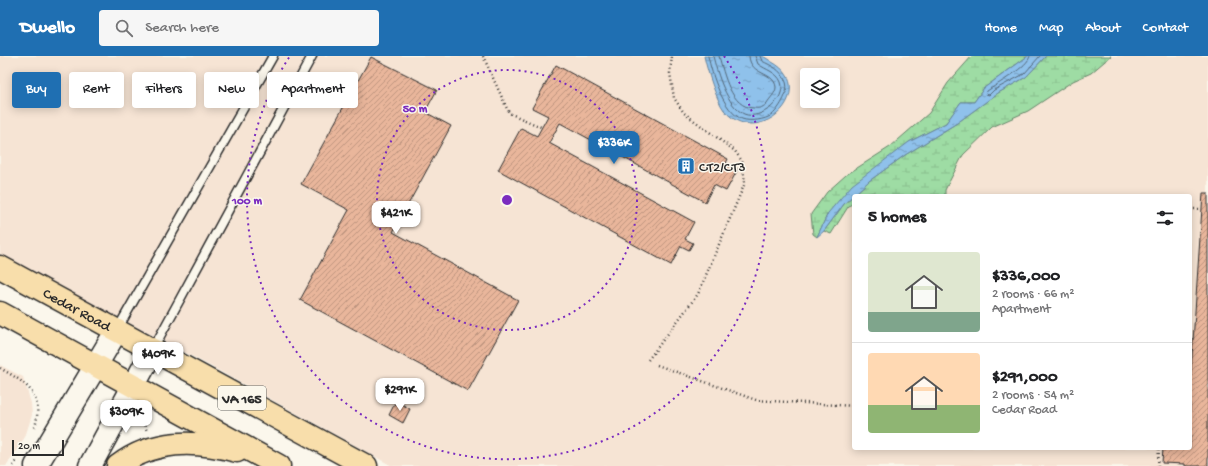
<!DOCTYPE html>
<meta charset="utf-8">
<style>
body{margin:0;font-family:"Gochi Hand",sans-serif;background:#f6f6f6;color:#202124;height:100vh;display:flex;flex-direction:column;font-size:15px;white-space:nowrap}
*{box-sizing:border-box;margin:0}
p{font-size:13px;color:#757577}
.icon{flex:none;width:22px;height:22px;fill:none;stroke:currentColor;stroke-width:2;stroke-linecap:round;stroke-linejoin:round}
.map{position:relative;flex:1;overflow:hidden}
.details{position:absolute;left:852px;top:138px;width:340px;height:256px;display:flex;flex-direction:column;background:#fff;border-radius:4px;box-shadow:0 2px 10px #0003}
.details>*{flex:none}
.guide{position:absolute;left:12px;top:16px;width:380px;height:36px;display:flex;gap:8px}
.fabs{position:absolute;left:800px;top:12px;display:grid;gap:8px}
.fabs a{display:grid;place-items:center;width:40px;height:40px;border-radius:4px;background:#fff;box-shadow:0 2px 10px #0003;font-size:20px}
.scale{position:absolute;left:12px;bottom:10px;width:52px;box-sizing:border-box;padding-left:4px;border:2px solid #2b2b2b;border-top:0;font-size:11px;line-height:14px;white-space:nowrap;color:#2b2b2b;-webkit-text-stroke:3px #fbf7ec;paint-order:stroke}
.price{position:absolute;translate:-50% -34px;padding:0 9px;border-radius:8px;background:#fff;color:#222;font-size:13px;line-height:26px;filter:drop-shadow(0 1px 2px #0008)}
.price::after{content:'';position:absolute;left:50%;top:24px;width:12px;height:9px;margin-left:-6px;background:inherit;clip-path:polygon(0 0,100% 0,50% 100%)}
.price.current{background:#1f6fb2;color:#fff}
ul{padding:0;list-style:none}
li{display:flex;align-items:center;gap:12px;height:100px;padding:0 16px}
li+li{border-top:1px solid #e0e0e0}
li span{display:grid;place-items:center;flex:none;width:112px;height:80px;border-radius:4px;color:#555}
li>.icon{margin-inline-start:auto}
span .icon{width:48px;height:48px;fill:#fffc;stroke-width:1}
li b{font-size:17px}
h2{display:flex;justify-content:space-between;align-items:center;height:48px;padding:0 16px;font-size:17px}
.pill{padding:0 14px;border-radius:4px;background:#fff;box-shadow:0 2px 10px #0003;font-size:14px;line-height:36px}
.pill.current{background:#1f6fb2;color:#fff}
header{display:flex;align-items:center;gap:24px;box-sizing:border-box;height:56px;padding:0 20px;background:#1f6fb2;color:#fff}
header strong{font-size:19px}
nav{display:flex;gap:22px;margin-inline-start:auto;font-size:14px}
.search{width:280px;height:36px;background:#f6f6f6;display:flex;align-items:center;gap:10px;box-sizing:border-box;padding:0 14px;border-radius:4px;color:#757577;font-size:15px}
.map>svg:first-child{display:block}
.built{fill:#f6e4d4;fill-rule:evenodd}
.wetland{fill:url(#wetland-marsh);stroke:#648468}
.water{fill:url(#water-ripples);stroke:#67859e}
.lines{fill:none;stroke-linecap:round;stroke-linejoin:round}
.shore{stroke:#536778;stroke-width:1}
.building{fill:url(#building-hatch);stroke:#2b2b2b}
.lane-casing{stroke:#2b2b2b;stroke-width:11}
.secondary-casing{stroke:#2b2b2b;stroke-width:25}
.primary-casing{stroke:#2b2b2b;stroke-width:25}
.path{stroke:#2b2b2b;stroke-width:2.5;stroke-dasharray:1 3;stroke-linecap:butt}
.lane{stroke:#fbf7ec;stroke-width:8}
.secondary{stroke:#fbf7ec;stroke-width:22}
.primary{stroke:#f8deab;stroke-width:22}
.ring{fill:none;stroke:#7b2cbf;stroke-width:2;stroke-dasharray:2 4}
.labels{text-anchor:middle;stroke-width:3;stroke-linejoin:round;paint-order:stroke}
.shield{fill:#fbf7ec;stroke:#696865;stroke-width:1}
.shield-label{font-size:14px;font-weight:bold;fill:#2b2b2b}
.poi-label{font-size:15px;fill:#2b2b2b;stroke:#fbf7ec;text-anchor:start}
.street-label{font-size:15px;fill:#2b2b2b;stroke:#fbf7ec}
.centre{fill:#7b2cbf;stroke:#fbf7ec;stroke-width:2}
.ring-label{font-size:12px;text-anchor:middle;font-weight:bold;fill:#7b2cbf;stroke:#fbf7ec;stroke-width:3;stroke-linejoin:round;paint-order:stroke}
</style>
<header>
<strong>Dwello</strong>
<div class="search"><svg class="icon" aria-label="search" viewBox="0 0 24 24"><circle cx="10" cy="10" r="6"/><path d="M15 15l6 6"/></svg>Search here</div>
<nav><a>Home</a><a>Map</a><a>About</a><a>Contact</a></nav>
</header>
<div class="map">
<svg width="1208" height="410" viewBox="0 0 1208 410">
<defs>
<pattern id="wetland-marsh" width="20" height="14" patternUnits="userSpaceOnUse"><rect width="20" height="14" fill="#9edca4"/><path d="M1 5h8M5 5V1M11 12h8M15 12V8" fill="none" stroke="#88bd8d"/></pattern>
<pattern id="water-ripples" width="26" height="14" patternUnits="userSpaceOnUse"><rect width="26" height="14" fill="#8fc1eb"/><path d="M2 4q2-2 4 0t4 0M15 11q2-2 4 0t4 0" fill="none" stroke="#759dbf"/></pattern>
<pattern id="building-hatch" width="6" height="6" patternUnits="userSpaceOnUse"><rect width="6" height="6" fill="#e9b69b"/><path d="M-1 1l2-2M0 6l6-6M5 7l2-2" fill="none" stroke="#bd947f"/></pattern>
</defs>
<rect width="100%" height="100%" fill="#fbf7ec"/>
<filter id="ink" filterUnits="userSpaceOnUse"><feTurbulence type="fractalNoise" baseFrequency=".025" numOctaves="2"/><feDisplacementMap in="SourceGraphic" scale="8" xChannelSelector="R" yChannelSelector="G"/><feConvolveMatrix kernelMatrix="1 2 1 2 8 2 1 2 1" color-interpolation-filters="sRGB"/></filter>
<g filter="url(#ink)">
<path class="built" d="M0,0h1208v410h-816l-178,-98 -214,-113zM807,19h26v26h-26zM854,140h336v252h-336z
M0,309l23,12 8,26 1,12 -7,22 -19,29h-6z"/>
<path class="wetland" d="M972,0h56l-44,32 -10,14h-13l-15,21 -37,19 -81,71 -11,24 -4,-3 -2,-20 16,-22 19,-17 44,-28 39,-34 19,-30z
M1046,0h65l-20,17 -18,8 -45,30 -36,16 -29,28 -18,35v6h-68l-2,-4 -21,4v6l-6,5 -17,27 -7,-3 20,-27 25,-23 36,-26 52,-32 41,-30 28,-16z"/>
<path class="water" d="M704,0c13,0 47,0 58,0 3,1 7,4 10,6 50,27 -14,90 -48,48 -8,-11 -17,-40 -20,-54z
M1028,0h18l-20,21 -28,16 -41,30 -52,32 -36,26 -25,23 -20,27 -7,6 11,-24 24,-28 57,-43 37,-19 15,-21h13l10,-14z"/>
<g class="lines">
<path class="shore" d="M708,0c4,19 15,55 34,63 8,3 23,1 30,-4 8,-7 19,-25 13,-35 -5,-11 -13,-14 -23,-19l-2,-5
M713,0c4,17 14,50 31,58 17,7 43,-15 37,-32 -4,-10 -15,-12 -23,-18l-3,-8
M719,0c5,18 12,52 35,52 6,1 10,-1 13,-5 3,-5 9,-10 9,-16 -2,-16 -26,-11 -27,-31
M1030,0c-1,10 -34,29 -43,35l-1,3 3,1 5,-5 30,-16 16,-18"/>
</g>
<path class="building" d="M371,1l66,33 -12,22 26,14 -58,106 125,68 -50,91 -168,-91 49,-90 -48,-26z
M556,9l172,94 -2,4 12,6 -12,22 -12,-6 -9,17 -145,-79 -11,20 145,79 -9,17 8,4 -4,7 -8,-4 -10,19 -173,-95 23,-42 16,8 11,-20 -16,-8z
M1203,137h5v273h-23v-2l-23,-1 1,-15h27v-62z
M396,345l14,8 -7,14 -14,-8z"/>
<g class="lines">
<defs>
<path id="lane" d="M117,274l156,-274
M153,293l159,-293"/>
<path id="secondary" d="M36,410l81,-136
M90,410l63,-116"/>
<g id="primary">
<path id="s1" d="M0,211l366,199"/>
<path d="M0,257l279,153"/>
<path d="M118,410c36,-27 77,-26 119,-15"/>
</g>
</defs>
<use href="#lane" class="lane-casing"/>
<use href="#secondary" class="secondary-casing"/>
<use href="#primary" class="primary-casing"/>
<path class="path" d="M483,0l26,57 32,14
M1190,153h12
M648,304l50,-66 47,-111 -3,-22 -7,-10 -51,-38 -10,-15 -4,-25 2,-17
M657,309l99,35 98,6
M0,312c26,15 44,25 35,59
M141,362l6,13
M13,410l3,-5
M1158,410l1,-18"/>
<use href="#lane" class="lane"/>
<use href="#secondary" class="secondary"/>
<use href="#primary" class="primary"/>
</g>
</g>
<g class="ring">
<circle cx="507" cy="144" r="130"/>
<path d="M724 0A260 260 0 1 1 290 0"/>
</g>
<defs>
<symbol id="building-square" viewBox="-11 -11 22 22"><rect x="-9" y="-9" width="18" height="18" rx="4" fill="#1f6fb2" stroke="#fbf7ec"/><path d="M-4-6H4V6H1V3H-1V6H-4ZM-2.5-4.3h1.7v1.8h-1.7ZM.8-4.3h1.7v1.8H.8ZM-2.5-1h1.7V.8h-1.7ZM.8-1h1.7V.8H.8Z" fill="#fff"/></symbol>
</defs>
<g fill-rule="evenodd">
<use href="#building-square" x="676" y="100" width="20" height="20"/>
</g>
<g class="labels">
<rect class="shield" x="218" y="330" width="48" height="24" rx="3"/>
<g class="shield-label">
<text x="242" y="347">VA 165</text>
</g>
<g class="poi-label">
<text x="699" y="115">CT2/CT3</text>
</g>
<g class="street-label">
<text dy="5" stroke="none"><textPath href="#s1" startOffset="88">Cedar Road</textPath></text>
</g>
</g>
<circle cx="507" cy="144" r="6" class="centre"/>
<g class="ring-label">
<text x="415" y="56">50 m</text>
<text x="247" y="148">100 m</text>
</g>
</svg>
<div class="fabs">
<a><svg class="icon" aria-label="layers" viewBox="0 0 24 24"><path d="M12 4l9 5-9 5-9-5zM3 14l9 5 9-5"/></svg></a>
</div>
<div class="scale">20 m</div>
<b class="price current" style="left:614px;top:109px">$336K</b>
<b class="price" style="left:396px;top:179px">$421K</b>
<b class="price" style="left:158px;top:320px">$409K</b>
<b class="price" style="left:400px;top:356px">$291K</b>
<b class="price" style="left:126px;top:378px">$309K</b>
<div class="guide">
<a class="pill current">Buy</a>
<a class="pill">Rent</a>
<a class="pill">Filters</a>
<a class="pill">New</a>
<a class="pill">Apartment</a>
</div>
<section class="details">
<h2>5 homes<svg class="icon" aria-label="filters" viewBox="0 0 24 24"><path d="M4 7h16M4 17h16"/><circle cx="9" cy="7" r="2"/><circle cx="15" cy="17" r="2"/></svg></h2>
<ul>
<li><span style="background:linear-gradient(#dfe7d0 75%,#7fa58c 0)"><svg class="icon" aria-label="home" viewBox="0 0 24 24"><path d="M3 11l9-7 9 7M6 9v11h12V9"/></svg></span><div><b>$336,000</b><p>2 rooms · 66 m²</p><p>Apartment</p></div></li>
<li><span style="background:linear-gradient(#ffd9b3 65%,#8fb573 0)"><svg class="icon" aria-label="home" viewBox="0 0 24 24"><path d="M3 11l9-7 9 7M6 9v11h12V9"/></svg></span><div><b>$291,000</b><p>2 rooms · 54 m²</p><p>Cedar Road</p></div></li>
</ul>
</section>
</div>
